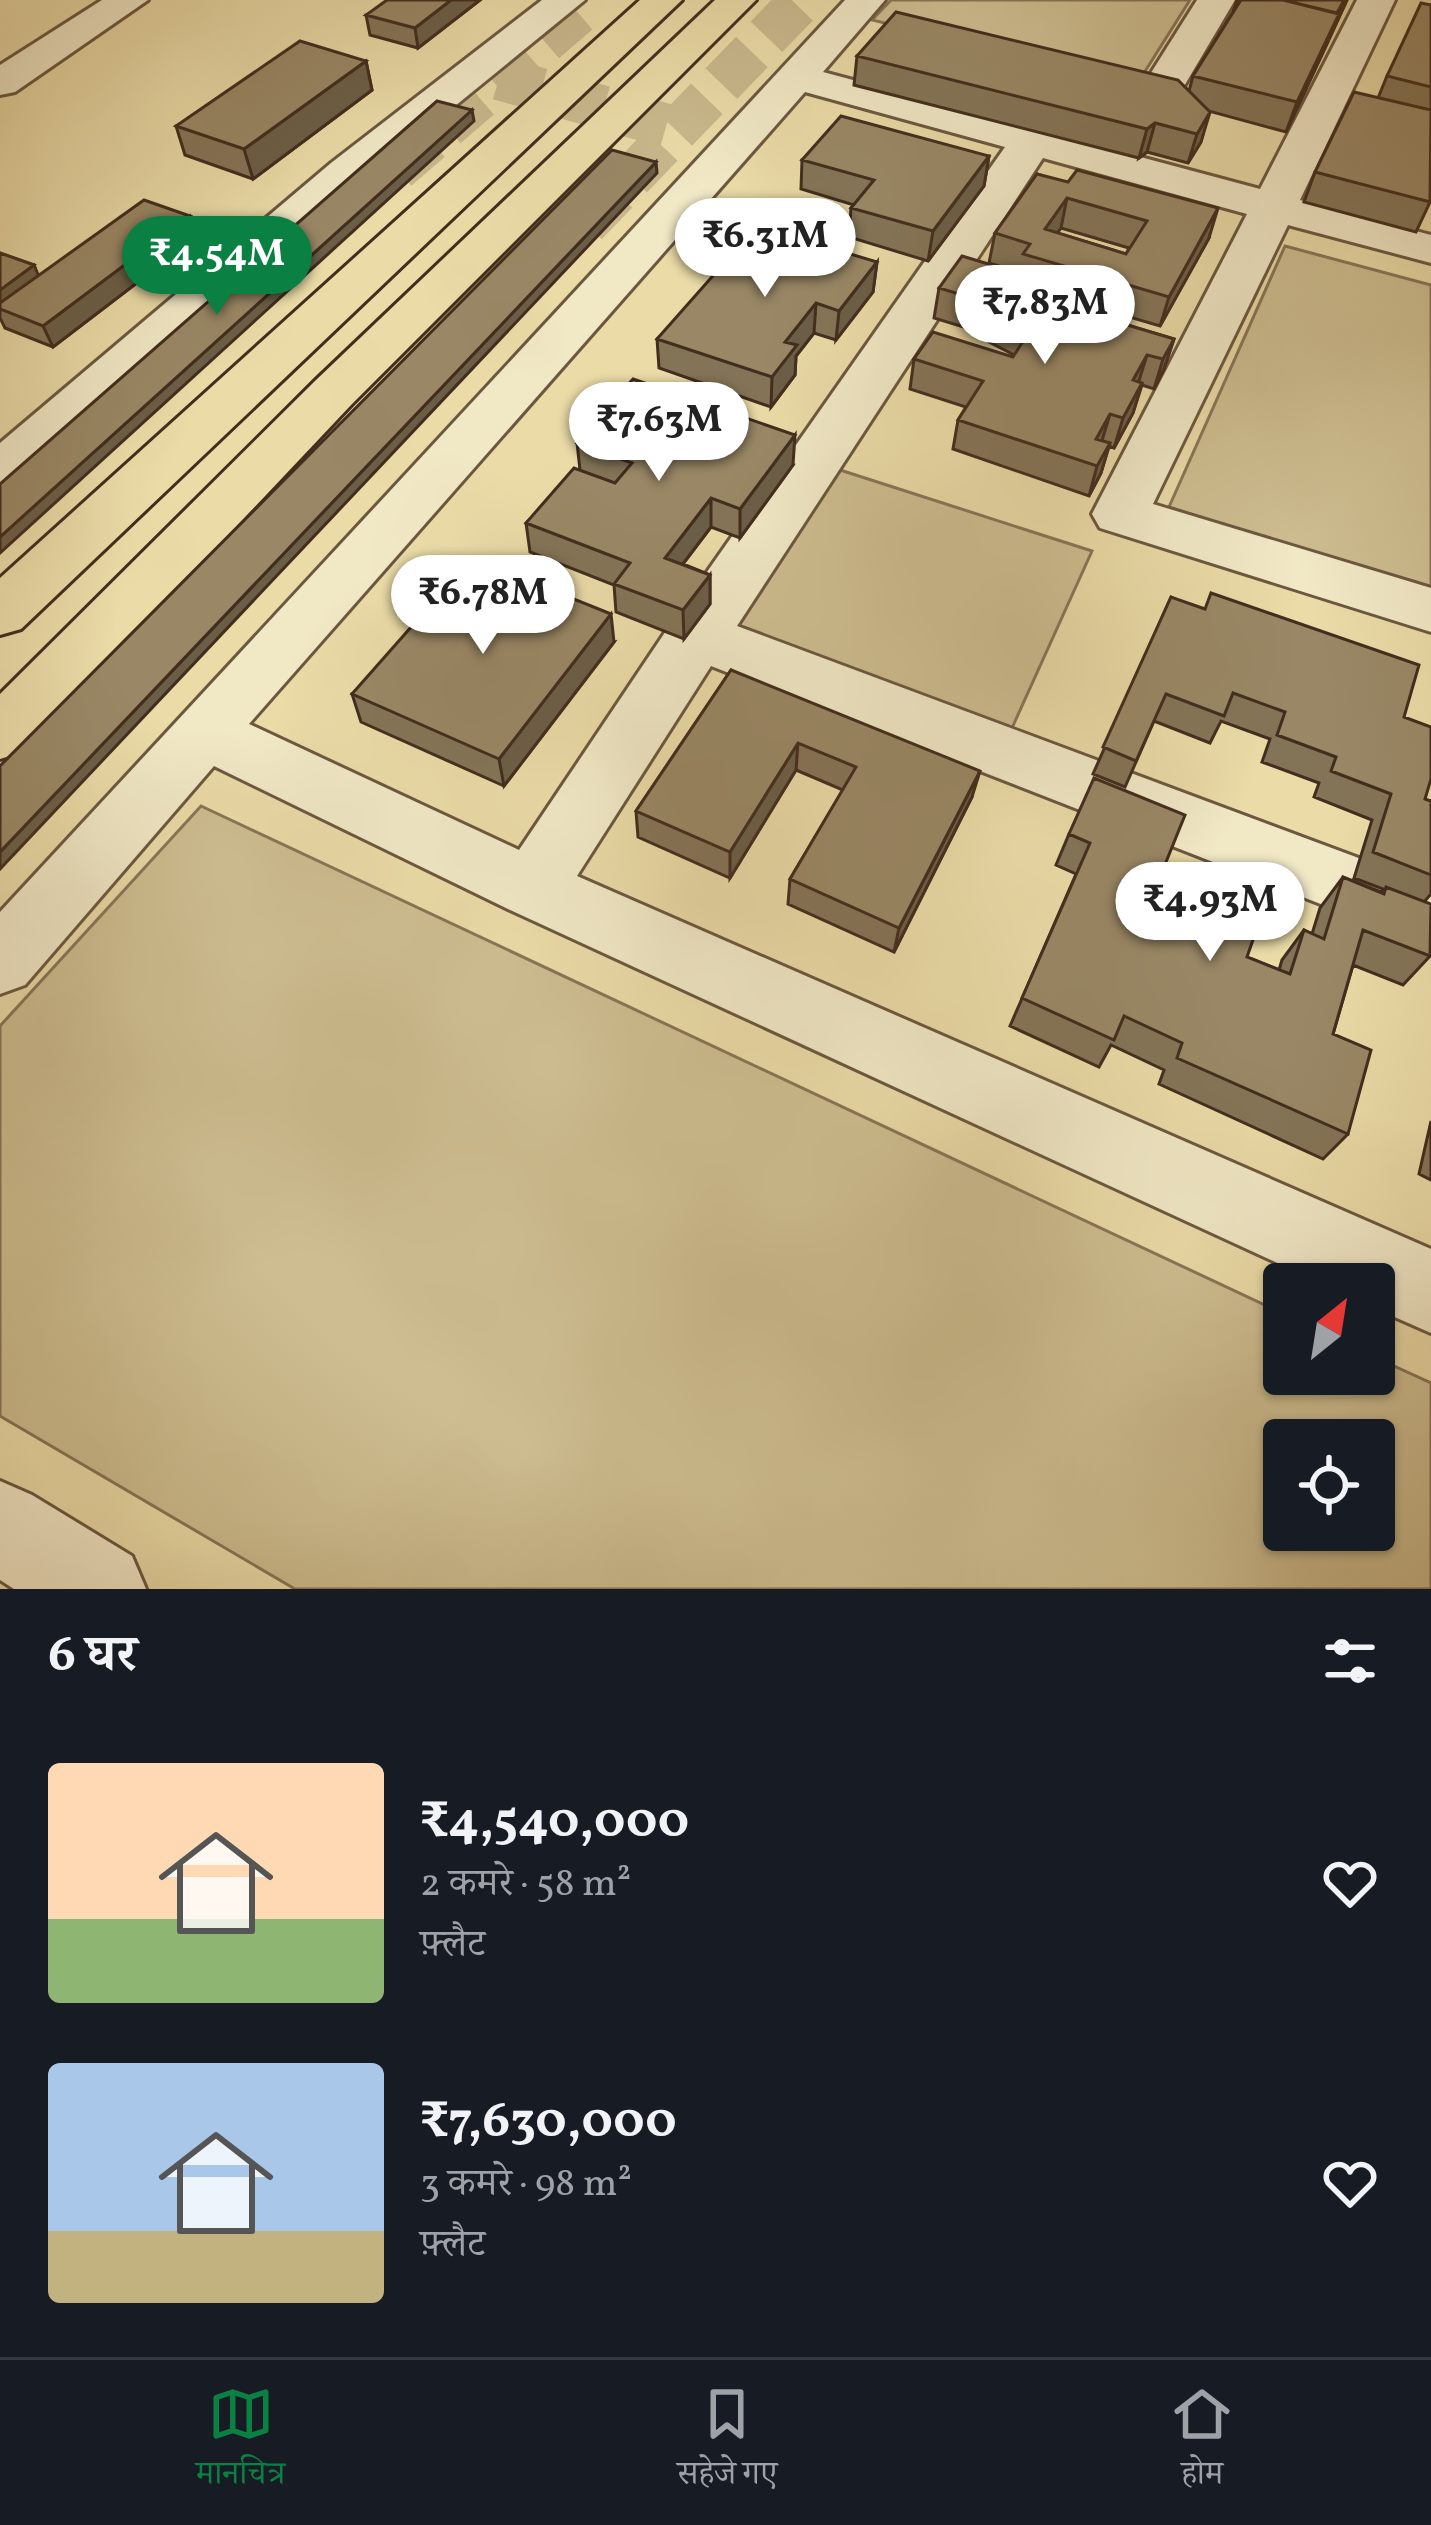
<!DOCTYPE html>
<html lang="hi">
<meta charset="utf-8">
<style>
body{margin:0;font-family:Vollkorn,"Noto Serif Devanagari",serif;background:#20242c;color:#f1f3f6;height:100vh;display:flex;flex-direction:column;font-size:45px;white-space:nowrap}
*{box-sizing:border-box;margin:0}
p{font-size:39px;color:#9ea1a6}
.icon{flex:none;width:66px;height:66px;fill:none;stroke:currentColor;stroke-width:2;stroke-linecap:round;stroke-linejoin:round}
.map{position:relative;height:1589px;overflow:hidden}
.sheet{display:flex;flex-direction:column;background:#171b24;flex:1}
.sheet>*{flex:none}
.needle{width:78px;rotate:30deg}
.tools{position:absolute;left:1263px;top:1263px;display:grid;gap:24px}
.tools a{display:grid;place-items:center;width:132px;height:132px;border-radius:12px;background:#171b24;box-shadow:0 3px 9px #0004;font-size:60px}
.price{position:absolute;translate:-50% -102px;padding:0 27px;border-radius:42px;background:#fff;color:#222;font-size:39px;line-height:78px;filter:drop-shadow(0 3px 6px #0008)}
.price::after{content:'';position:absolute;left:50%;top:72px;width:36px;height:27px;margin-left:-18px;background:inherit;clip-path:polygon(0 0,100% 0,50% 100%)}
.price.current{background:#0b8043;color:#fff}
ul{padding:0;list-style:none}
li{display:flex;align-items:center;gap:36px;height:300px;padding:0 48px}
li span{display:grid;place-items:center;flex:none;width:336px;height:240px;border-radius:12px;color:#555}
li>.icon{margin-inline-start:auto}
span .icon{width:144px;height:144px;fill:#fffc;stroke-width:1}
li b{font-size:51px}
h2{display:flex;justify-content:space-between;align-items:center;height:144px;padding:0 48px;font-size:51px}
.tab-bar{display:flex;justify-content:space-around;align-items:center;height:168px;border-top:3px solid #363941;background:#171b24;font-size:33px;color:#9ea1a6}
.tab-bar a{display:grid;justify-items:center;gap:6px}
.tab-bar .current{color:#0b8043}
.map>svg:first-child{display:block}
.green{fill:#cdbd90;stroke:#887557;stroke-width:3;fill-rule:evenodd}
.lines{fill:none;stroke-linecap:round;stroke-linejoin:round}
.major-tunnel{stroke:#c8b88c;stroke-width:44;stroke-dasharray:44 21;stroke-linecap:butt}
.minor-casing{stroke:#6c5840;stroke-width:6}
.major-casing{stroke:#422d1e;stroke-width:6}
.minor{fill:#f1e8c6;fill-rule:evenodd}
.major{fill:#eadba7;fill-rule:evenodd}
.wall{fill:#847457;stroke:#422d1e;stroke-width:3;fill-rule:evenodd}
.shaded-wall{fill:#6b5e47;stroke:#422d1e;stroke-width:3}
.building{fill:#998765;stroke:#422d1e;stroke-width:3;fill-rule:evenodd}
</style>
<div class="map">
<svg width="1431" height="1589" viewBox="0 0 1431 1589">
<rect width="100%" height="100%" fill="#eadba7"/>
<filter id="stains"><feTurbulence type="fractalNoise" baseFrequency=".00167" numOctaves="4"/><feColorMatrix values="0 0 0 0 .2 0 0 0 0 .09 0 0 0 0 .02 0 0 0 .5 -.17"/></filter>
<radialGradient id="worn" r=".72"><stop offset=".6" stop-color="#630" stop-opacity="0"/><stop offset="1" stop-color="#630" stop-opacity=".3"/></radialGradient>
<path class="green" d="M891,0h299l-53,84 -265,-64z
M1285,246l146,39v306l-262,-84z
M837,469l255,82 -80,177 -276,-99z
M201,806l1083,508v60h90v-17l57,26v206h-1136l-295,-173v-390zM1374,1440v90h-90v-90z"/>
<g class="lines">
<path class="major-tunnel" d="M499,78l179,51
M397,169l196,-169
M586,224l216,-224"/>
<defs>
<path id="minor" d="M102,0h46l-133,92 -15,3v-30z
M542,0h43l-222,181 -344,305 -19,6v-49l331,-280z
M845,0h40l-62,72 437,117 97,-189h38l-95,200 131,35v28l-143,-38 -135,279 278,84v44l-331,-104 -8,-14 155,-300 -204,-56 -306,468 694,259v62l-720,-281 -134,210 854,373v84l-57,-25v-24h-51l-815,-375 -294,-143 -189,219 -25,9v-82zM805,92l200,55 -331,472 -155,231 -270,-126z
M1197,0h38l-55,93 -44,14 -66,-13 -6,-9 6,-9c27,-7 53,14 79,0z
M0,1481l32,14 100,61 14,33h-132l-14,-9z"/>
<path id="major" d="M640,0h42l-661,629 -21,6v-57z
M715,0h41l-404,404 -329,348 -23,7v-65l316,-314z"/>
</defs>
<use href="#minor" class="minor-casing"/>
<use href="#major" class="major-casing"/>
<use href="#minor" class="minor"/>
<use href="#major" class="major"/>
</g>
<path class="wall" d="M480,0l-62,48 -48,-13 -4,-20z
M1237,0h110l-61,132 -77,-21 -8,31 -13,21 -41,-11 -8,6 -285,-73 3,-29 332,35 4,-15 40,-64z
M1431,5v195l-15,32 -112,-30 11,-30 63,-74 9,-22z
M366,61l6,29 -119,89 -68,-24 -9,-29z
M989,156l-5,30 -56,75 -79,-24 2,-29 3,-3 -53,-16 1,-29z
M1037,174l172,64 -49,88 -143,-42 2,-12 -30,-9 6,-30zM1061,228l68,20 -3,6 -69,-21z
M197,237l-144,110 -48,-19 -5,-10v-65l34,12 4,11z
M769,241l108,21 -4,30 -37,48 -22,-7 -18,23 -1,19 -24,32 -112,-39 -2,-29z
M939,288l72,2 163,49 -10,30 -10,20 -12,-4 -9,28 -19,35 -5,-2 -8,27 -12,23 -136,-47 5,-29 8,-13 -56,-18 4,-30 99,-2 1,-2 -25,-13 1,-7 -56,-17z
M577,443l216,22 -53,73 -29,-11 -28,37 27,11v29l-26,35 -68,-27 -2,-27 -84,-33 -4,-29 54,-53z
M1171,597l233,120 21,82 6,2v93l-7,8 6,54 -27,29 -50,-20 -20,69 15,100 -25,25 -164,-75 5,-14 -53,-25 -12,22 -89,-41 66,-152 -20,-9 13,-31 93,38 85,85 32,13 3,-10 22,-30 8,4 8,-26 23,-31 38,15 2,-3 -29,-11 18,-58 -58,-23 5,-14 -57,-21 8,-23 -49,-18 -11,22 -56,-22 -29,66 -32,-13z
M614,642l-110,144 -143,-64 -9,-28z
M731,670l241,127 -78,155 -106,-48 2,-25 53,-89 -47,-20 -66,108 -92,-41 -2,-26z
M1431,1121v59l-12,-6z"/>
<path class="shaded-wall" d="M451,0h29l-62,48 -3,-20z
M1344,0h3l-19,42 -42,90 11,-30z
M366,61l6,29 -119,89 -9,-30z
M472,110l2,11 -474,432v-16z
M1210,112l-9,30 -13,21 9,-29z
M1155,123l-8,29 -8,6 8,-29z
M989,156l-5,30 -56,75 5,-30z
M656,162l1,11 -657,696v-17z
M1067,198l-6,30 -23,31 7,-30z
M1218,208l-9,30 -49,88 9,-29z
M190,216l7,21 -144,110 -10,-21z
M877,262l-4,30 -37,48 3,-29z
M34,265l9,21 -43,23v-19z
M1015,272l-6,29 -11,17 6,-30z
M816,303l-2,30 -18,23 -1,19 -24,32 1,-30 13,-35z
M1174,339l-10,30 -10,20 9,-30z
M1147,355l-9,29 -5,-4z
M1142,383l-9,30 -19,35 9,-30z
M1110,414l-9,30 -5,-5z
M795,435l-2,30 -53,73v-29z
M1110,443l-9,30 -12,23 8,-30z
M711,498v29l-45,59 -1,-28z
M710,575v29l-26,35 -1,-29z
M611,614l3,28 -110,144 -5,-27z
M798,743l-2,27 -66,108v-26z
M980,771l-8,26 -78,155 5,-24z"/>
<path class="building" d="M387,0h64l-36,28 -49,-13z
M1241,0h42l56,14 -42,88 -104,-26z
M1283,0h61l-7,13z
M1421,3l10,2v82l-44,-11z
M896,12l282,68 32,32 -13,22 -42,-11 -8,6 -290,-73z
M300,41l66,20 -122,88 -68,-23z
M1354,92l77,18 -1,92 -115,-30z
M437,101l35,9 -472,427v-53z
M841,116l148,40 -56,75 -82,-23 23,-28 -72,-20z
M612,150l44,12 -656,690v-86z
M1077,170l141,38 -49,89 -146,-43 7,-10 -35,-11 42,-59 31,8zM1067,198l80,23 -21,33 -81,-25z
M144,200l46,16 -147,110 -43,-17v-6z
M777,232l100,30 -38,49 -23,-8 -31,39 12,3 -25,32 -115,-38 92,-104 20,6z
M0,253l34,12 -34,25z
M962,256l53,16 -11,16 170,51 -11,20 -16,-4 -14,25 9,3 -19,35 -13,-4 -14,25 14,4 -13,23 -139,-46 25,-39 -69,-22 19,-27 80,25 17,-27 -35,-18 4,-6 -60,-18z
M633,379l162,56 -55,74 -29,-11 -46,60 45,17 -27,35 -69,-26 16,-21 -104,-40 48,-55 41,15 17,-20 -55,-20z
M472,558l139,56 -112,145 -147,-65z
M1211,593l208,72 -15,52 27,10v52l-6,20 6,2v74l-58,-23 18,-58 -60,-23 5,-14 -59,-22 8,-23 -52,-19 -9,23 -58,-22 -30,67 -33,-14 68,-150 34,12z
M731,670l249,101 -81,157 -109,-49 66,-112 -58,-24 -68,109 -94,-41z
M1094,778l91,37 -23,57 100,42 -15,43 43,17 14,-44 20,9 19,-62 41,17 2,-7 45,17 -1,52 -67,-26 -30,104 38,16 -23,84 -171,-76 5,-15 -58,-27 -10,24 -92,-42 68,-155 -21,-9z"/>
<rect width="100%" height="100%" filter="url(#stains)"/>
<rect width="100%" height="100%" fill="url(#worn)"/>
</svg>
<div class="tools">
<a><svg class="needle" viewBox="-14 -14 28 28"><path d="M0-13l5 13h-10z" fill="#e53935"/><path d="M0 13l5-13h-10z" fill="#9ea1a6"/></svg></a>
<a><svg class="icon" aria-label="locate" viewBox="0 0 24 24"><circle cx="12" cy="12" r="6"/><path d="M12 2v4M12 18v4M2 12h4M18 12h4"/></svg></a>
</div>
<b class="price" style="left:765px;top:300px">₹6.31M</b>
<b class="price current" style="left:217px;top:318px">₹4.54M</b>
<b class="price" style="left:1045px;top:367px">₹7.83M</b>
<b class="price" style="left:659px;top:484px">₹7.63M</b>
<b class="price" style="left:483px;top:657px">₹6.78M</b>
<b class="price" style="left:1210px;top:964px">₹4.93M</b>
</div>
<section class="sheet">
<h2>6 घर<svg class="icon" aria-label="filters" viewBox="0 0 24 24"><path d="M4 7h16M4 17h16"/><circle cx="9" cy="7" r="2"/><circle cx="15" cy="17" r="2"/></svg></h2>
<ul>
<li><span style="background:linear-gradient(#ffd9b3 65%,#8fb573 0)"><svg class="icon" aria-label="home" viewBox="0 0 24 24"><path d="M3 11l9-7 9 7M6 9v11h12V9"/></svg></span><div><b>₹4,540,000</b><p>2 कमरे · 58 m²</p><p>फ़्लैट</p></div><svg class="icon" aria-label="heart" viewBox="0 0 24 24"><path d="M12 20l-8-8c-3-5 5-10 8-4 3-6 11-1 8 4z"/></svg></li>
<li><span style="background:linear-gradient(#a9c7e8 70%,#c2b280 0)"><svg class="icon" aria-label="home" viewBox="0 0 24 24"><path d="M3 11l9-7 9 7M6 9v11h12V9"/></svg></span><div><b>₹7,630,000</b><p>3 कमरे · 98 m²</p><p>फ़्लैट</p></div><svg class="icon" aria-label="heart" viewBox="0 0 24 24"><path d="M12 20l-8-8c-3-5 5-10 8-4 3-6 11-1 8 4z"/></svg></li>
</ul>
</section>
<nav class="tab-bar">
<a class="current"><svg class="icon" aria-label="map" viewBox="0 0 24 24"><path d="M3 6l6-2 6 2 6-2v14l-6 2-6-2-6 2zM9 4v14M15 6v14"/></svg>मानचित्र</a>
<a><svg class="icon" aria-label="saved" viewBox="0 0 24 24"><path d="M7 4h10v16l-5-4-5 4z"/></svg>सहेजे गए</a>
<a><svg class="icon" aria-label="home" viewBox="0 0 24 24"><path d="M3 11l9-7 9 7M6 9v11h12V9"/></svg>होम</a>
</nav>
